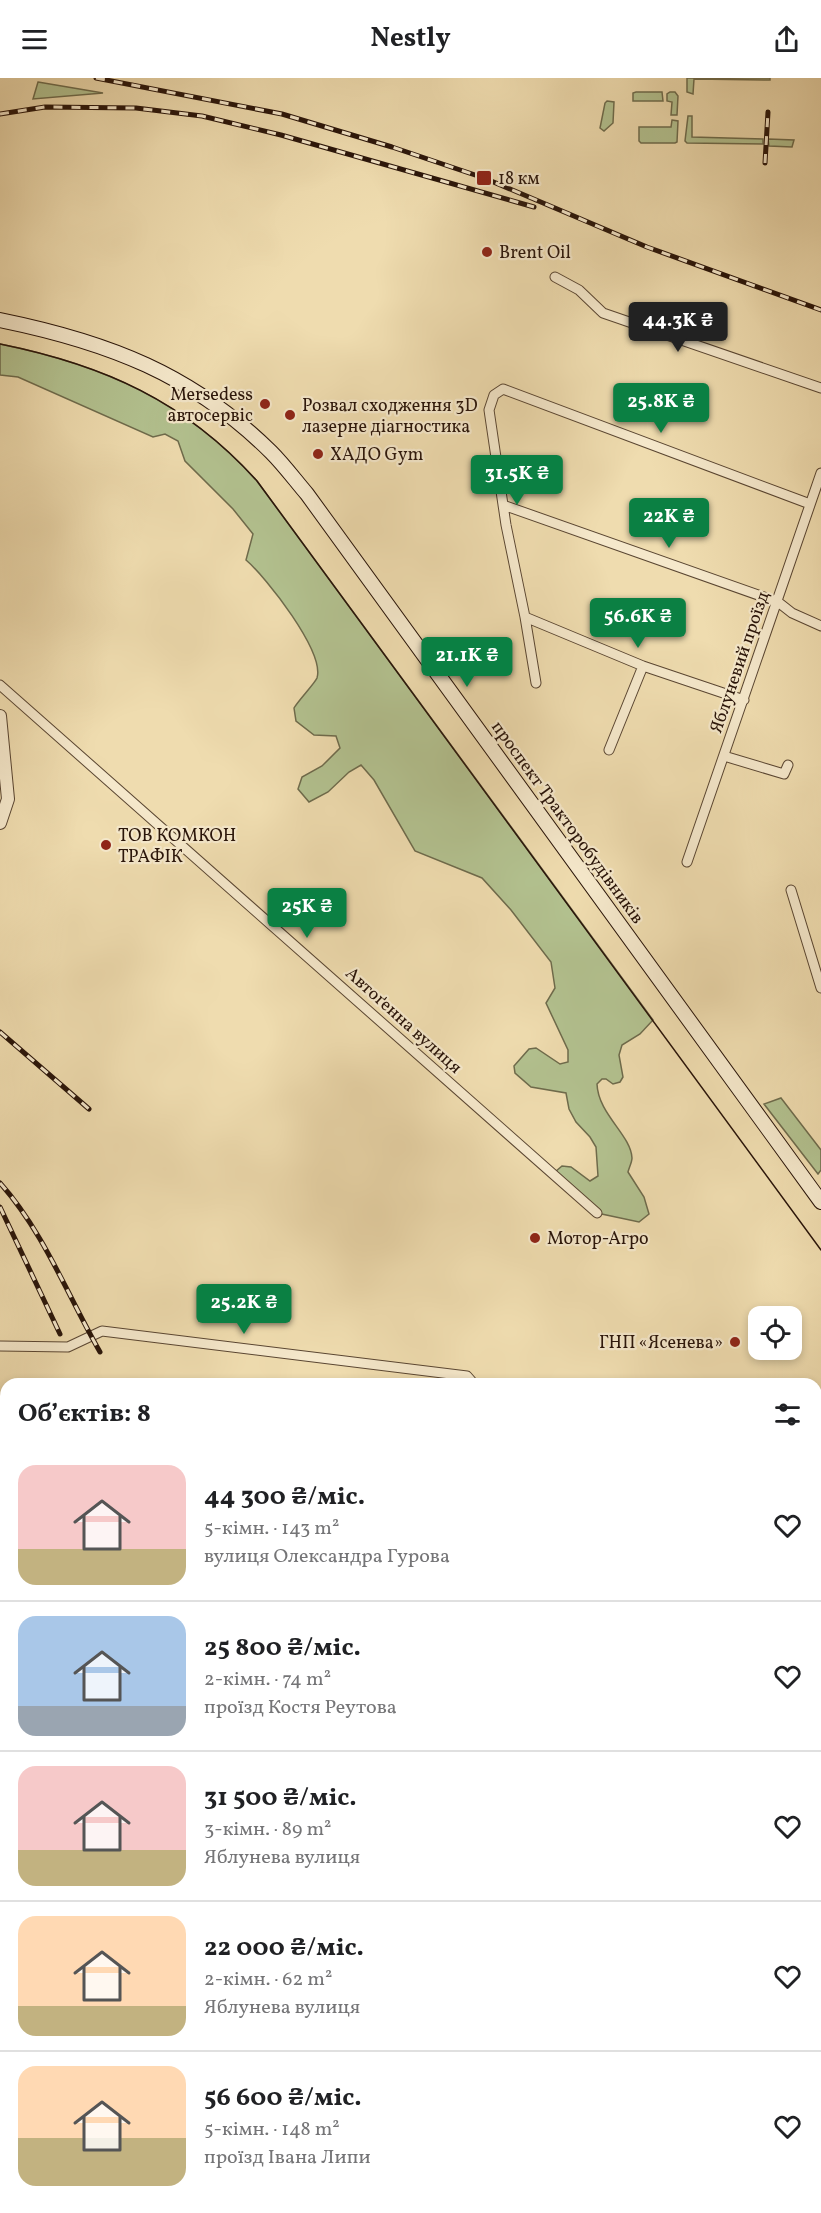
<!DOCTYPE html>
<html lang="uk">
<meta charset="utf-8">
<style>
body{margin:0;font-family:Vollkorn,serif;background:#f2f2f2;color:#202124;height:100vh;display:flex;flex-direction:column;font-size:22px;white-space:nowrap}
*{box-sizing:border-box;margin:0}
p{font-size:20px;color:#757577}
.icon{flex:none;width:33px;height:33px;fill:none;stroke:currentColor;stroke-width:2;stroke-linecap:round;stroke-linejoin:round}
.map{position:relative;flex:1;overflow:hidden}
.side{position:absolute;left:0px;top:1300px;width:822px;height:836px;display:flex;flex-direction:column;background:#fff;border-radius:18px 18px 0 0;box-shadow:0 3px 9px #0003}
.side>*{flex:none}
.buttons{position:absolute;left:748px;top:1228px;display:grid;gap:12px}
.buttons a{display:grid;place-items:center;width:54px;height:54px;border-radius:12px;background:#fff;box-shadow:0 3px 9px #0003;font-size:30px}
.price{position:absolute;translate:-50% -51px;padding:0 14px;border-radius:6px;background:#0b8043;color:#fff;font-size:20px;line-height:39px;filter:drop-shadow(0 2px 3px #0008)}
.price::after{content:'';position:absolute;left:50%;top:36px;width:18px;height:14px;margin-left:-9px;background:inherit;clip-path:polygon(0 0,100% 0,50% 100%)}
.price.on{background:#222;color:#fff}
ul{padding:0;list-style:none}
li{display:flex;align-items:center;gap:18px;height:150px;padding:0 18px}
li+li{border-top:2px solid #e0e0e0}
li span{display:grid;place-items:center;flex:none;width:168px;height:120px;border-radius:18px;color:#555}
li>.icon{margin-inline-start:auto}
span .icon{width:72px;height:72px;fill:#fffc;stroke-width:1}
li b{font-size:26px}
h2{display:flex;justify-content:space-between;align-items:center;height:72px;padding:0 18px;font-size:26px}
header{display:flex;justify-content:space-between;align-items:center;height:78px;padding:0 18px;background:#fff;font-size:27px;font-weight:700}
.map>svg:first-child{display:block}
.green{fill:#b3c290;stroke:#6e6b4c;stroke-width:1.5}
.water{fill:#9abcab;stroke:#6d796a;stroke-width:1.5}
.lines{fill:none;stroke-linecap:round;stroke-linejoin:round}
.minor-casing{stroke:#5a4632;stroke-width:11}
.tertiary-casing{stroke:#5a4632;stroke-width:14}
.secondary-casing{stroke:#291409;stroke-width:16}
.minor{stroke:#f5e8cb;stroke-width:9}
.tertiary{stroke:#f5e8cb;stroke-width:12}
.secondary{stroke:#f5e8cb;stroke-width:14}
.tram{stroke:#291409;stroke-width:1.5}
.rail-casing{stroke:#291409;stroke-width:5}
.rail{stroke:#f5e8cb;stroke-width:3;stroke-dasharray:9;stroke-linecap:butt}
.poi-dot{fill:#8f2418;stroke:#f5e8cb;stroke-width:2}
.labels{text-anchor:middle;stroke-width:4.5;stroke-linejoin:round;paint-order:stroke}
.poi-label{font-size:18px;fill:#291409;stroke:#f5e8cb;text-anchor:start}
.street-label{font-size:18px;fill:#291409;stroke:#f5e8cb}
</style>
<header><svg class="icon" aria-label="menu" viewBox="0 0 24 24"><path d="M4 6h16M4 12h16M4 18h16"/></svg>Nestly<svg class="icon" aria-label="share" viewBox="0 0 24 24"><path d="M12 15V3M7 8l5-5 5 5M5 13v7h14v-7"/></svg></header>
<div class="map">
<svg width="821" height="2135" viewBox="0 0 821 2135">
<rect width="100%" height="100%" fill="#efdcaf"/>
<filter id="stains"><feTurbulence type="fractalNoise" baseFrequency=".00333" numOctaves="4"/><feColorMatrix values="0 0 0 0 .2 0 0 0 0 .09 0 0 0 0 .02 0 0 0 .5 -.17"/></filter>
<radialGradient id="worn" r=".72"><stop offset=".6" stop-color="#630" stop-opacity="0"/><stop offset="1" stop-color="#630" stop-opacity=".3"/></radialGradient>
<path class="green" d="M687,0h83v2l-76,-1 -1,15 -6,-2z
M38,4l65,11 -70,6z
M636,14h26l1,9h-30v-8z
M670,14h5l3,4 -1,19h-6l1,-13 -5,-1v-7z
M607,23l7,1 -1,21 -9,8 -4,-3 5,-25z
M688,38h4v21l71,2v5l-76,-1 -2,-2z
M672,42l6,1 -1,21 -2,1h-34l-2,-2v-14h32z
M768,61l26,1 -2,7 -23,-1z
M0,266c103,21 185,57 257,137l396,539 -13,14 -18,11 -3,10 4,22 -3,5 -7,2 -7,-5h-4l-5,5c1,30 34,51 35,74 0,4 -3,10 -4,14l16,25 5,17 -10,8 -42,-9 -42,-41 7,-6 9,1 19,14 8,-5 -2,-29 -6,-10 -14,-15 -7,-13 -3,-16 -35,-6 -16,-14 -1,-7 15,-17 7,-1 24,16 8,-2v-12l-22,-47 9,-15 -4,-26 -40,-52 -29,-32 -67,-27 -41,-71 -13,-15 -12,7 -21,20 -19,10 -11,-13 4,-12 20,-11 18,-18 -4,-12 -22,-1 -18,-14 -2,-13c4,-7 21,-25 23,-30 8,-26 -51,-101 -71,-118l7,-26 -20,-25 -48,-48 -7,-20 -13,-7 -12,3 -135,-60 -18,-2z
M781,1020l40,52v20l-3,4 -54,-70z
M821,2030v41l-5,4v-39z
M482,2130h58l-7,5h-52l-2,-2z
M688,2130h70l-4,5h-72z"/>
<path class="water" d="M821,2071v64h-67l4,-5h58v-55z"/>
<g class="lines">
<defs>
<path id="minor" d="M555,199l24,13 24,23 218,75
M503,427l275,97 14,11 29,13
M525,539l118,49 101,34
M536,605l-11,-66 -19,-92 -17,-115 5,-15 9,-6 307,115
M0,607l597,528
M609,672l34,-84
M724,678l60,18 4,-9
M687,784l134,-389
M791,812l30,98
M0,1268l68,1 34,-16 365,45 7,8
M816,1369h5
M816,1501l5,14
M816,1525l5,-1
M816,1675l5,-2
M816,1815l5,11
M816,1982l5,-4
M0,2058l6,-3
M593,2130l18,5 16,-5
M287,2135l6,-5"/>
<path id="tertiary" d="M0,638l8,83 -8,24
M0,1426l6,13
M816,1845l5,-4
M231,2130l2,5
M451,2135l6,-5"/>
<path id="secondary" d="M0,242c108,22 192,54 271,132 13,13 24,28 36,42l514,708"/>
</defs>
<use href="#minor" class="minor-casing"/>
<use href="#tertiary" class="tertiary-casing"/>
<use href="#secondary" class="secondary-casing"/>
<use href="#minor" class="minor"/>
<use href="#tertiary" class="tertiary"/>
<use href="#secondary" class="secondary"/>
<path class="tram" d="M0,266c104,21 185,57 257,137l564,769"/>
<defs>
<path id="rail" d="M96,0l186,36 110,33 92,31 163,69 174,63
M0,36l45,-7 91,1 66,8 79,19 253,72
M765,85l3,-51
M0,954l89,77
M0,1105c43,48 68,113 100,169
M0,1129l60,127
M0,1647l6,-3"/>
</defs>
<use href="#rail" class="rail-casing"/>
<use href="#rail" class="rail"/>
</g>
<g class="poi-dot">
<rect x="476" y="92" width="16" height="16" rx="3"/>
<circle cx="487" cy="174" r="6"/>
<circle cx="265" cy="326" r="6"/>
<circle cx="290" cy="337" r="6"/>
<circle cx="318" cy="376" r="6"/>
<circle cx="106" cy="767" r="6"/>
<circle cx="535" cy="1160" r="6"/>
<circle cx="735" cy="1264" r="6"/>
</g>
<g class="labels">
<g class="poi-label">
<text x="498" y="106">18 км</text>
<text x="499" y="180">Brent Oil</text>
<text x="253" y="322" text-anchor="end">Mersedess<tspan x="253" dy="21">автосервіс</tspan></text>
<text x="302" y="333">Розвал сходження 3D<tspan x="302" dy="21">лазерне діагностика</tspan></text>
<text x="330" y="382">ХАДО Gym</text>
<text x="118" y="763">ТОВ КОМКОН<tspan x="118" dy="21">ТРАФІК</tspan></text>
<text x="547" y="1166">Мотор-Агро</text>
<text x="723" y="1270" text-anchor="end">ГНП «Ясенева»</text>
</g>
<g class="street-label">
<text transform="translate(739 584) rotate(-71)" y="6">Яблуневий проїзд</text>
<text transform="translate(568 744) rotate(54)" y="6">проспект Тракторобудівників</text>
<text transform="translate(404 942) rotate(42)" y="6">Автоґенна вулиця</text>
</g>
</g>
<rect width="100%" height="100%" filter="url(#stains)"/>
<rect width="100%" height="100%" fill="url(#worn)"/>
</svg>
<div class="buttons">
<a><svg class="icon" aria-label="locate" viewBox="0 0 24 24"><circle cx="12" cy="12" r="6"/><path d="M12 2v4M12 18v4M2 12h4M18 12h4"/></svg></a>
</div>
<b class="price on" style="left:678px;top:275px">44.3K ₴</b>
<b class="price" style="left:661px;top:356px">25.8K ₴</b>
<b class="price" style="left:517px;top:428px">31.5K ₴</b>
<b class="price" style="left:669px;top:471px">22K ₴</b>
<b class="price" style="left:638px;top:571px">56.6K ₴</b>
<b class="price" style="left:467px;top:610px">21.1K ₴</b>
<b class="price" style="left:307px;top:861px">25K ₴</b>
<b class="price" style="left:244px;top:1257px">25.2K ₴</b>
<section class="side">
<h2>Об’єктів: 8<svg class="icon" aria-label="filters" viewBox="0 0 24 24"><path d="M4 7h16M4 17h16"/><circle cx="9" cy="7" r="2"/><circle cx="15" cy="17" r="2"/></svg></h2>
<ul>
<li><span style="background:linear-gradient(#f6c9c9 70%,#c2b280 0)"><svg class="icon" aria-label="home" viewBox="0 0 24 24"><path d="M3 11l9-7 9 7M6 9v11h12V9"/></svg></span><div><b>44 300 ₴/міс.</b><p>5-кімн. · 143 m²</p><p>вулиця Олександра Гурова</p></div><svg class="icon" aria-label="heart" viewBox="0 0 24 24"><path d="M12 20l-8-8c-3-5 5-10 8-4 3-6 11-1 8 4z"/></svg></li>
<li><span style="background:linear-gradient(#a9c7e8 75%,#9aa5b1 0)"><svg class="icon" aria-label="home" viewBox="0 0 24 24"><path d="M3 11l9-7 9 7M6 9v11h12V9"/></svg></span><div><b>25 800 ₴/міс.</b><p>2-кімн. · 74 m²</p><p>проїзд Костя Реутова</p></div><svg class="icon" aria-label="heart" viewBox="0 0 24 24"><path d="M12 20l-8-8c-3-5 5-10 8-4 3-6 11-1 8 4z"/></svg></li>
<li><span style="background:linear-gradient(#f6c9c9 70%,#c2b280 0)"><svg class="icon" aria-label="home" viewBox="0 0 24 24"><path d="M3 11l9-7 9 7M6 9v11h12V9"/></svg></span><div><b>31 500 ₴/міс.</b><p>3-кімн. · 89 m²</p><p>Яблунева вулиця</p></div><svg class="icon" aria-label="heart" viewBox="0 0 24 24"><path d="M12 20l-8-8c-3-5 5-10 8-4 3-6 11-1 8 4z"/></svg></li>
<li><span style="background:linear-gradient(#ffd9b3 75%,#c2b280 0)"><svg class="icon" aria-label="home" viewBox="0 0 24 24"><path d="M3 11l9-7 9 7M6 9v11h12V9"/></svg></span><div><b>22 000 ₴/міс.</b><p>2-кімн. · 62 m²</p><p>Яблунева вулиця</p></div><svg class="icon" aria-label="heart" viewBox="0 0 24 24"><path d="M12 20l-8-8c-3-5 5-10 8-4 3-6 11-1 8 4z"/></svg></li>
<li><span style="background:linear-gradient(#ffd9b3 60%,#c2b280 0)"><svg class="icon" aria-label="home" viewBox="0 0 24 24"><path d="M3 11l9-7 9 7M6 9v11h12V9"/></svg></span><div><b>56 600 ₴/міс.</b><p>5-кімн. · 148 m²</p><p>проїзд Івана Липи</p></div><svg class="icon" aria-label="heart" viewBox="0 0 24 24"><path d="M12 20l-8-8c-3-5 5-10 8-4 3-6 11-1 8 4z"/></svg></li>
</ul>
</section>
</div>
